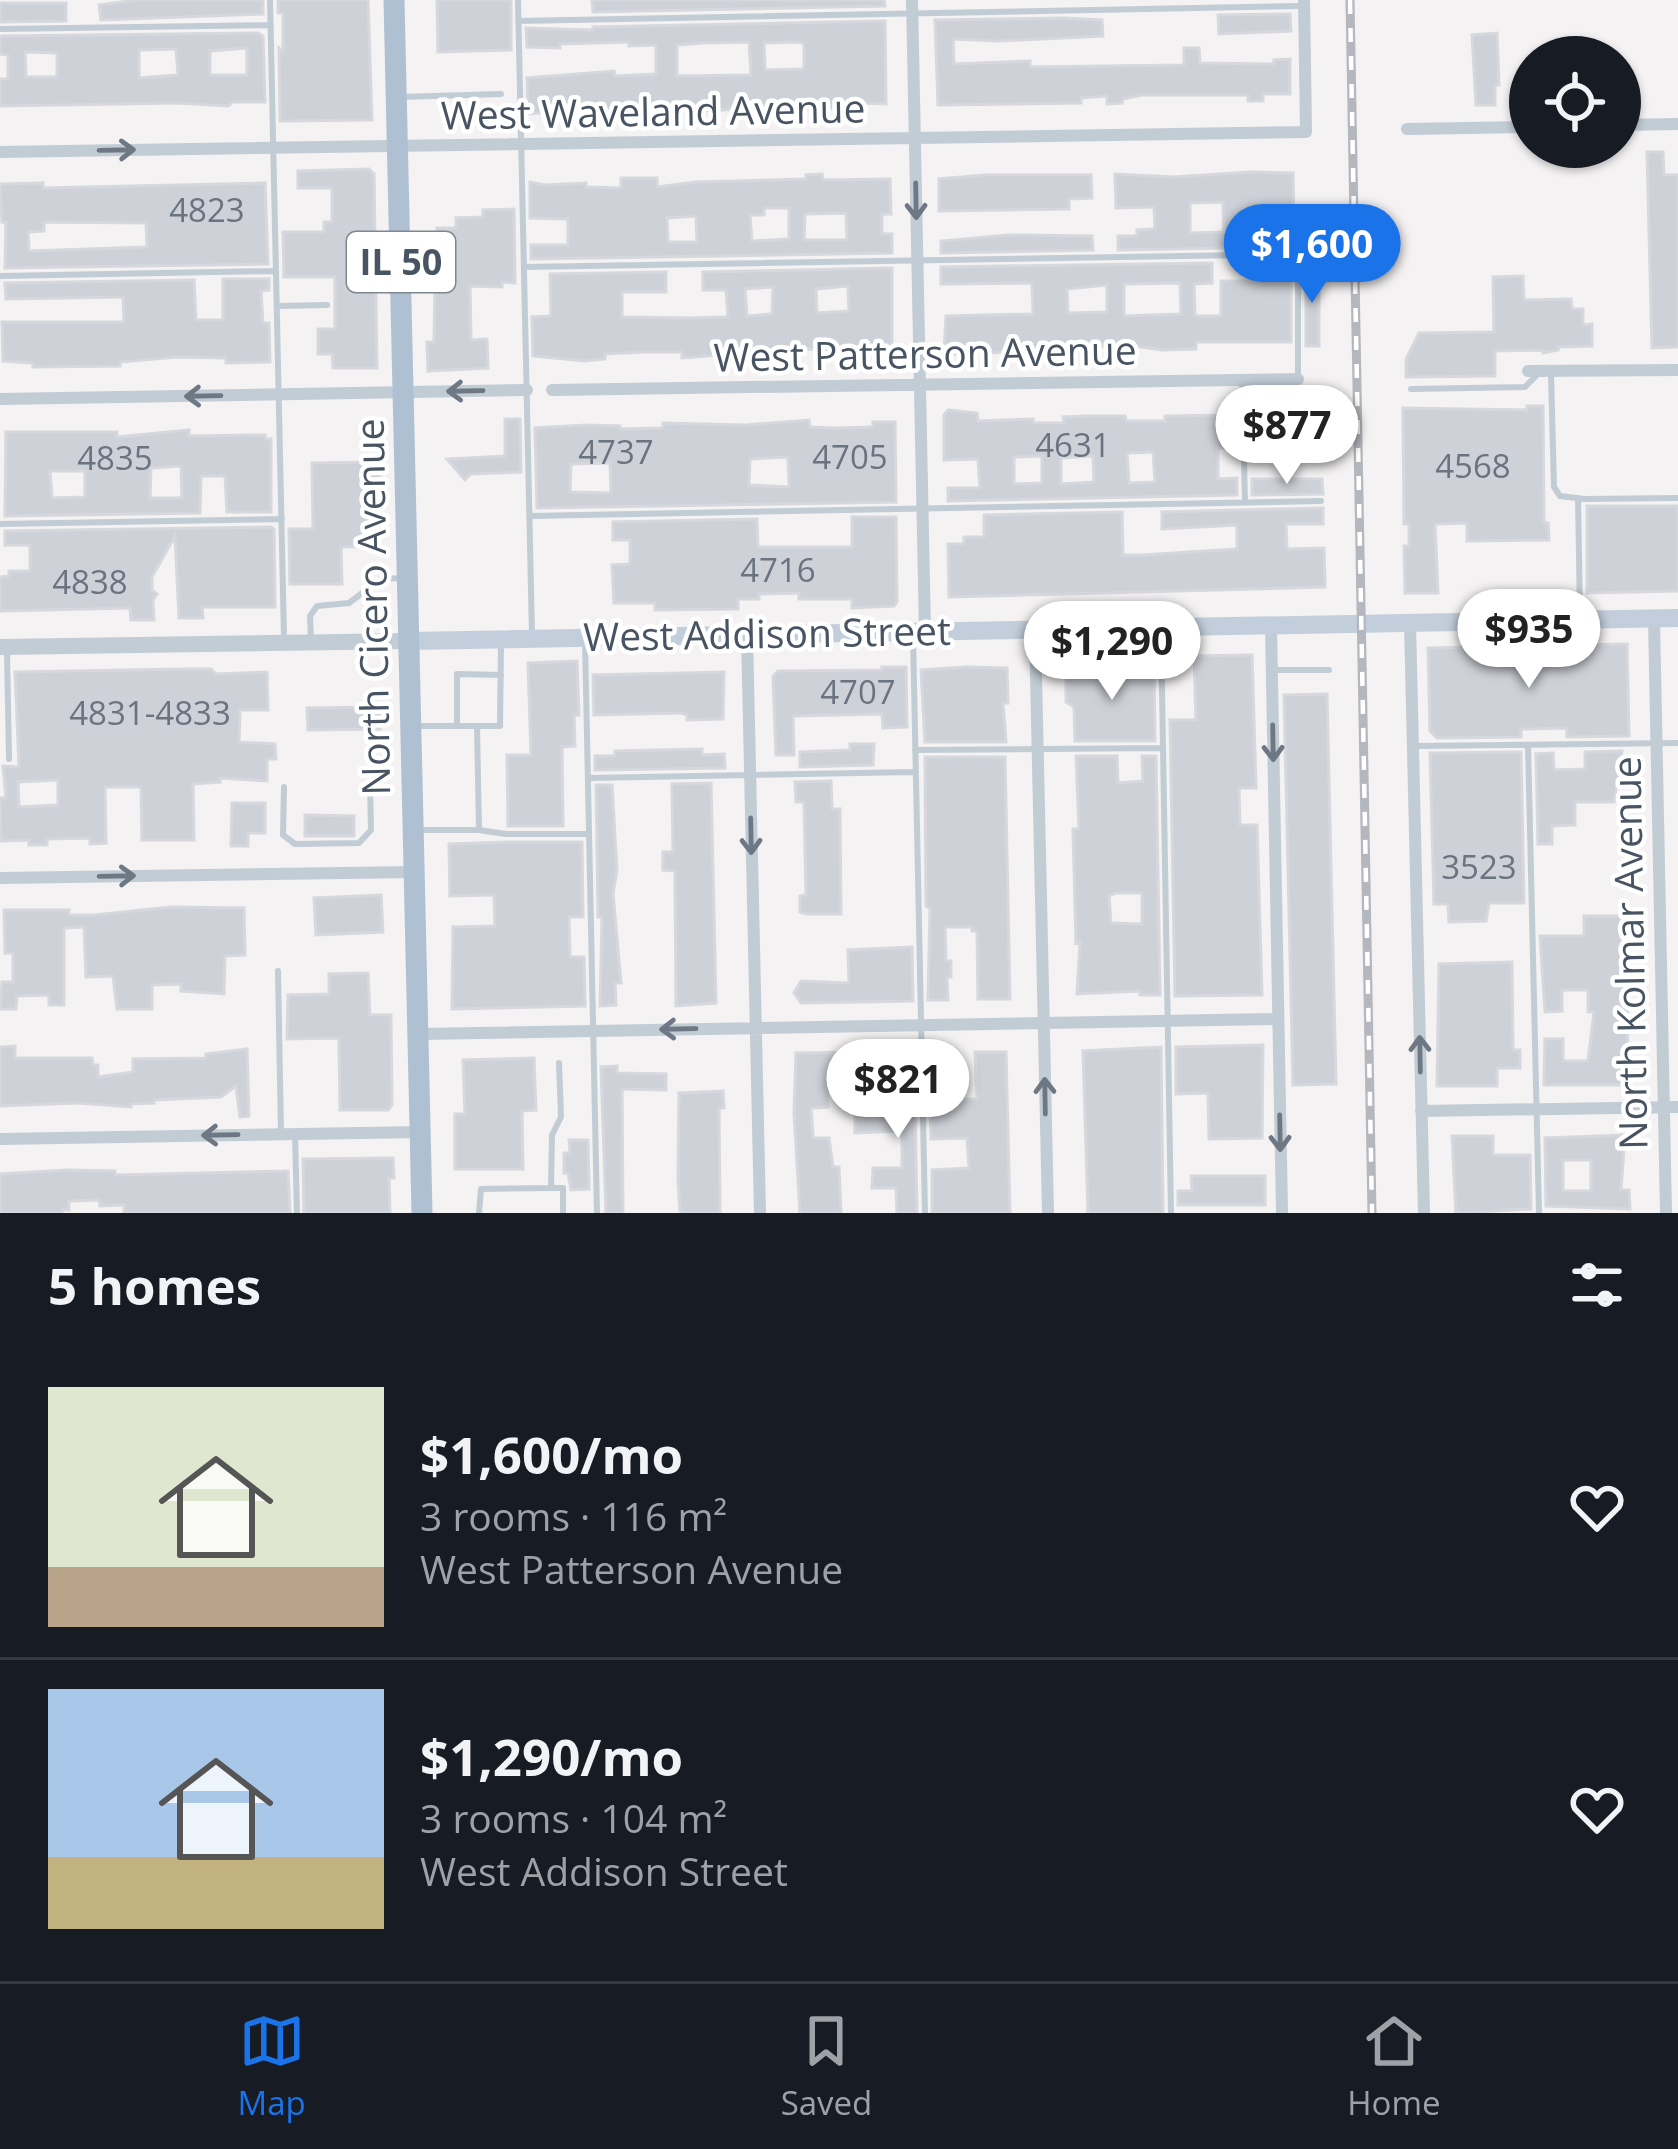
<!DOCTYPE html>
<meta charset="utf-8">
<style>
body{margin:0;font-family:"Open Sans",sans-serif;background:#20242c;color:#f1f3f6;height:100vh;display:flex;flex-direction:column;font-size:45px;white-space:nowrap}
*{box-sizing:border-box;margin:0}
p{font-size:39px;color:#9ea1a6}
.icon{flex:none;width:66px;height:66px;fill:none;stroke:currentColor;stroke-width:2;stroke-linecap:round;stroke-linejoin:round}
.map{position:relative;height:1213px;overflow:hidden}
.side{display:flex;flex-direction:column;background:#171b24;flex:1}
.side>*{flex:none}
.buttons{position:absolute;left:1509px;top:36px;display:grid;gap:24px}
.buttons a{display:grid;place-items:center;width:132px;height:132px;border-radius:50%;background:#171b24;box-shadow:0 3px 9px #0004;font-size:60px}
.price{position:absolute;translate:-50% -102px;padding:0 27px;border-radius:42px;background:#fff;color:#222;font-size:39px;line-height:78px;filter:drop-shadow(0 3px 6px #0008)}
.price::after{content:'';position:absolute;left:50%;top:72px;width:36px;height:27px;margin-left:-18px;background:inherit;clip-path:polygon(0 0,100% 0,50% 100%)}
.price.selected{background:#1a73e8;color:#fff}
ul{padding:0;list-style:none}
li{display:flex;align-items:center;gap:36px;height:300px;padding:0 48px}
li+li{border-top:3px solid #363941}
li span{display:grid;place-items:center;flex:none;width:336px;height:240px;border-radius:0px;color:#555}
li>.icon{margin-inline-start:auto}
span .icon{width:144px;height:144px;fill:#fffc;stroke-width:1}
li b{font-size:51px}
h2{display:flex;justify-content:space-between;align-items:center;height:144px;padding:0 48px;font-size:51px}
.tabs{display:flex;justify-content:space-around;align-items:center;height:168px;border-top:3px solid #363941;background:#171b24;font-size:33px;color:#9ea1a6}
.tabs a{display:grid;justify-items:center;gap:6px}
.tabs .selected{color:#1a73e8}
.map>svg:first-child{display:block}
.building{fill:#ced1d8;stroke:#d6d8de;stroke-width:3;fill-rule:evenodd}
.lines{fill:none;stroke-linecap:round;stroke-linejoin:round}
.service{stroke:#c2ccd5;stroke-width:6}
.minor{stroke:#c2ccd5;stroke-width:12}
.tertiary{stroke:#c2ccd5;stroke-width:16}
.secondary{stroke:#c3cedc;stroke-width:18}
.primary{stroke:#b0c0d3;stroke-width:21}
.rail-casing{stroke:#b4b7bd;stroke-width:9}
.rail{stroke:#fff;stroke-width:4.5;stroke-dasharray:14;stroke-linecap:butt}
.oneway{stroke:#6d7884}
.labels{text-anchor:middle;stroke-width:9;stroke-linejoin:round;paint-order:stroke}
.number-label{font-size:33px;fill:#6a7380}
.shield{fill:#fff;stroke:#7f8791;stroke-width:3}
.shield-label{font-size:36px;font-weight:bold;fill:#485462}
.street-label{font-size:39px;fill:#485462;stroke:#fff}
</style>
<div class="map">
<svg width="1678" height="1213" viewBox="0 0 1678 1213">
<rect width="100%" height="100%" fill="#f4f2f2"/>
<path class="building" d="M137,0h126v14l-162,6 -2,-15z
M278,0h90l4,120 -92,1 -1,-73 4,3v-38h-5z
M437,0h74v50l-73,2z
M592,0h292l1,6 -292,6z
M0,3h66v18l-66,1z
M1290,14l1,17 -72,3 -1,-19z
M1064,18l38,2 1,16 -105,5 -45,-2 1,25 76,-3v6l154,-2v-17h15l1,15 74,1v-4l16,-1v35h-27v7h-15v-6h-106l-19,4 -1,4 -15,1v-8l-26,2v5l-143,2 -3,-85z
M885,21l1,83 -25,-1v3l-36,3h-55l-1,-4 -56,6 -56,-4 -54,6v-5l-75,6 -1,-36 87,-7 1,5 41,-2v-29l-27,1v-4l-69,2v4l-33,-1 -1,-19 67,2v-3zM795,42l9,1v26l-39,1 -1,-27zM703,43l46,-1 2,33 -74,1v-31z
M258,33l5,3 2,66h-32l-5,4 -52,-3 -176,3v-27h8v-24l-8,-1v-18zM247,48v27h-37v-24zM176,49l2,26 -39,3v-28zM25,52l32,1v24h-31z
M1497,33l2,52h-4v20h-19l-4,-70z
M1647,152h16l1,23h14v172l-26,1z
M369,169l5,5 3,194h-44l-1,-14h-14v-25h17v-52h-51l-1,-45h41v-10h8v-34h-34v-17z
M1251,172l42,1 1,57h5l1,12h-7v5l-175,3v-14h19v-6l18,-1 -1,-22 -38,1 -1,-34 59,3zM1223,202l1,30 -34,1v-30z
M822,174l1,6 67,-1 1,35h-9v20h10v19l-361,6v-14h37v-26l-38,-1v-36l15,3 41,-2v4l35,1v-10h36v9l39,-5 110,-3v-4zM764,208h25v31l-37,2 -2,-26h14zM846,213l1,27h-43l1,-26zM696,216l1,26h-29l-1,-24z
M985,175h106l1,23 -23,1v10l-130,2v-32z
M43,183v5l222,-5 3,81 -263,4 1,-46h-4l-2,-38zM44,222l102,1 1,24 -118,4 -1,-19 16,-1z
M514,209l1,74 -13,-1v5l-32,-1 1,54 16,-1 1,29 -60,3 -1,-29h7l1,-57 -1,-22 -9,1v-15h9l3,-21h19v-10l27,-1v-7z
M1009,235l83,1 1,14 -152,3v-12z
M1254,262h37v80h-95v7l-33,1 -37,-5 -136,8 -1,-5h-28v6h-17l2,-38 87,-2 -1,-31 -91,1v-17l271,-4v20l-18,1 1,32h26v-35h32zM1180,283l1,31 -57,2v-32zM1107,285v27l-39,1 -1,-24z
M1306,267h13v79h-13z
M892,268v85l-72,2v-6l-30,1v6l-17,1v-6l-91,7v-6h-38l-39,2v5l-20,2 -52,-5 -1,-39 19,-1 -1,-42 116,-2v20h-44v25l67,1 39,-1 -2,-27h-23v-18zM848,286l1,25 -32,2 -1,-24zM773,287l-1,27 -25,2 -2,-27z
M1523,276l1,24 47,-1 1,10h11v16l9,-1v22l-34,1v3l-15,3v-3l-48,1v25l-89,1v-18l13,-26 75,-1 -1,-55z
M223,279h46v11l-8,1 2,32h6l1,39 -44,1v-5l-49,-1 -57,5v4l-87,1v-4l-30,-2 -1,-39h122l-1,-25 -117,2 -1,-16 189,-3 2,40h27z
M1527,406h16l1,117h4l1,17 -82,1v-18l-32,1 3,69h-33l-1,-47h5v-22h-5l-1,-116 124,2z
M948,410l29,3 1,8 55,-2v4h31l-1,-6 24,-1h38l1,5h39v-5l70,-1 1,33h-18v31l19,-1v17l-289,6v-13h32l-2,-29 -34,1v-45zM1153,452l2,30 -26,1 -2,-30zM1042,456v27l-28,1v-27zM1093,456l1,26 -33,2v-26z
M1321,417v36l-68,1 -3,-36z
M505,419h15l1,53 -51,2 -5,6 -18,-21 58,-3z
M809,420l1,7 26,1 37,-1v-5h22l1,80 -359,6 -2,-80 52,-3 33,1v3l43,-1v-5l82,2zM788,457l1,30 -40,-2 1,-26zM610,463l1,30 -41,-1 1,-28z
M189,430v6l76,-1v4h6v73h-44l-2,-36h-24l-1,37 -195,3 1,-84h111v5zM181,466l1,32h-32l1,-30zM50,471h35v26l-33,1z
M379,462l1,43h-12l1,31 12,10 -40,1 1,37h-52l-1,-55h24l-1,-66z
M1252,479h70l1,15 -71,1z
M1587,506h91v85l-91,2z
M1323,508v16h-37l1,25 37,-1 1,39 -376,10 -1,-53h16v-7h20v-22l138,-3 1,43h20l94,-6v-24l-75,4v-17z
M852,517h44l1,85 -3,4 -42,2v-9h-53v-6l-40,1v5h-21v10l-83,1v-7h-41l-2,-38 18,-1v-24h-17v-18l144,-3 1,28h94z
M271,527l3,2 1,78h-73l1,11h-24l-4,-82 -23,41v13l5,4 -4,6 1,20h-23l-1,-12 -130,3v-34l9,-1v-5h21v-26h-25v-14z
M1627,644l2,92 -62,1v-9l-46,1v8l-84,1 -7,-7 -2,-83z
M1252,655l4,133h-17l1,37h17l5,170 -87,1 -5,-276h26l-2,-64z
M577,661l2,54h-5l1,31 -13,1 1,79h-55l-1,-71h24l-3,-92z
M1154,665l1,76h-80l-1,-34 -8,-5v-35z
M882,667h24l1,60 -24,1 -1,-14 -89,2 1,39h-18l-3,-79 5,-5 104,-1z
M967,667l40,1 1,35h-5l3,39h-81l-4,-72z
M184,669h27l5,5 51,-2 1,38h-28l-1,32 36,2 1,15h-9v22l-47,-3v4l-27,2 1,56h-52l-1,-53h-36l1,56 -16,1v-6l-43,1v6h-18v-5l-28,1 -1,-43h6l-3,-32 16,1 -4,-95zM58,780v25l-39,2 -1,-25z
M724,672l-1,47 -36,1v-5l-6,-2 -87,2 -1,-40z
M1327,694l9,390 -43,1 -9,-390z
M380,707v22l-72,1 -1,-22z
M850,744h24l-1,21 -73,2v-15l50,-2z
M702,749v6l22,-1 1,14 -130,2v-14h20v-5z
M1622,751l-8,51h-39v23l-23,1v18h-14l-2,-90 17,-1 1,17 31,-1v-17z
M1521,752l3,151h-35l-3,18 -37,1 -1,-18h-14l-4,-151z
M1076,756h41l1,27 25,-2 -1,-25h14l4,239h-20v-4l-63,3 3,-52 -4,1 -3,-114h6zM1116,893h26v31l-31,-1 -2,-27z
M925,757h80l5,242h-32l-1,-68h-5v-4h-27l1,34h5v16h-4l1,23h-20l2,-91 -4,-3z
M831,781l1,28h8l1,105h-35l-6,-2v-16l6,-1 -2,-93h-8l-1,-20z
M711,783l5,220 -40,3 -1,-135 -12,-1v-18h10l-1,-68z
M596,785h16l5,86 -4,22 8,90h-6l1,22 -16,1 2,-89h-4z
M232,803h33v30h-17v13h-17z
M305,815l49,1v20h-49z
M508,842h74l1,75h-14l1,40h14l1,49 -133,3 1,-82 42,-1 -1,-31 -44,1 -1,-52z
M381,895l2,37 -67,3 -2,-37z
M171,907l73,1 1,47 -20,1 -1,38 -43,-3v-7l-29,1v24h-35l-4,-33 -27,1 -2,-50 -20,1v77h-15v-10l-32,1 -1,13h-16l2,-27h11v-29h-8l-1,-43h65v5h25z
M1584,916h37v39h6l1,130h-84l1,-46h18v22h25l6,-49h-6v-22h-26v21l-17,1 -5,-76h44z
M912,947l1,54 -112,2 -7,-10 7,-12 48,2 -1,-33z
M1512,962l1,88h7v18h-23v18h-60l2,-122z
M368,973l2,42h21l1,90 -4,5h-48l-1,-72 -52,1 1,-44 41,-1v-20z
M1263,1045l-1,93 -53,1 -1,-46 -32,1v-47z
M15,1046v12h77l1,7h5v12l35,-5v-13l73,-1v-4l41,-5 2,67 -9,1 -4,-31 -15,11 -67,3v3l-23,1v3l-54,-4 -77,3v-59z
M1161,1047l2,166h-75l-5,-162z
M874,1052v21l-47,1 1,33 -17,1 2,30h16l4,29h6l2,46h-41l-6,-100 2,-60z
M901,1052h13l3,161h-20l-1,-25h-24l1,-20h29v-37l-47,2v-20l48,-1z
M929,1052l12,1 1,27h5l2,20 28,-1 -2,-47h31l4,161h-78v-43l37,-2 -2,-30 -36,1z
M534,1058l2,52 -14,1 1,58h-68v-55h10l-2,-54z
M617,1066v7l49,1v16l-44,-1 1,124h-17l-5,-146z
M723,1091l1,17h-5l1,105h-35l-5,-2 -2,-29 1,-89z
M1625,1135l-4,55h8l1,19 -84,-3 -1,-68zM1563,1160h28v31h-28z
M1452,1136h41v19h37l1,54 -75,4z
M569,1140h19l1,49 -18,1 -3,-17h-4v-20h6z
M393,1158l1,20h-5l1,35h-86l-1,-54z
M67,1170l48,1v4l173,-4 2,42h-166v-8l-24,1 -1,-6 -30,1v9h-7v3h-62v-39z
M1191,1176h74v29h-87v-14h14z"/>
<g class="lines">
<path class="service" d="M270,0l14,638
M518,0l14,635
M518,21l782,-15
M0,29l271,-4
M400,97l101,-3
M524,267l774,-13v121
M0,276l276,-5
M277,306l50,-1
M1551,374l3,113 6,9 24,3 94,-1
M1242,380l3,122
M1411,389l114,-2 13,-13
M1578,498l2,117
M529,516l792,-15
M0,524l282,-5
M1161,631l10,582
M913,635l12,578
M311,639l-1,-23 7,-10 32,-3 32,-24 23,-1
M585,641l12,572
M7,651l2,108
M1275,670h54
M416,726h84l1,-83
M457,726v-52l44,1
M1528,745l11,468
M1416,746l262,-3
M915,750l248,-2
M588,778l326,-6
M284,787l-1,48 12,9 64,-1 12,-13 -1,-46
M419,830h60l-2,-104
M479,830l27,4h83
M278,971l3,163
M295,1134l2,79
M551,1188l1,-53 9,-18 -2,-54
M479,1213l2,-24 70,-1h12v25"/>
<path class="minor" d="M912,0l13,632
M1620,125l58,-1
M1407,129l123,-2
M0,152l1306,-20 -2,-132
M1528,371l150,-1
M552,390l746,-11
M0,399l527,-9
M1654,619l12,594
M1410,623l14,590
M1271,626l11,587
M1035,630l13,583
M747,635l13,578
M0,878l415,-6
M419,1034l859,-15
M1421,1111l257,-4
M0,1139l421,-7"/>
<path class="tertiary" d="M0,647l410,-6"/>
<path class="secondary" d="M410,641l1268,-23"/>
<path class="primary" d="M394,0l28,1213"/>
<defs>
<path id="rail" d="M1350,0l22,1213"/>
</defs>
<use href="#rail" class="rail-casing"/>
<use href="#rail" class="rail"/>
</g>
<defs><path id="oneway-shaft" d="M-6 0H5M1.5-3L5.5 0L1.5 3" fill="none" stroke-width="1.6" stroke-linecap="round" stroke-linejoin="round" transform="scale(3)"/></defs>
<g class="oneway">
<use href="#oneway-shaft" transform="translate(117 150) rotate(-1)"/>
<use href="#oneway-shaft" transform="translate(916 201) rotate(89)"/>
<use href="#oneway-shaft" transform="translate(465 391) rotate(179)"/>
<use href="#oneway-shaft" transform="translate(203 396) rotate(179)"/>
<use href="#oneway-shaft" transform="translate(1273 743) rotate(89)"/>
<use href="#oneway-shaft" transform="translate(751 836) rotate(89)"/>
<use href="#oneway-shaft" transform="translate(117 876) rotate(-1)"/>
<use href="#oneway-shaft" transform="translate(678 1029) rotate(179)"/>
<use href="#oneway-shaft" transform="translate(1420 1054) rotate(-91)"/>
<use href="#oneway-shaft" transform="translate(1045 1096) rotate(-91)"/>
<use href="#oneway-shaft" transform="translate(1280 1133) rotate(89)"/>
<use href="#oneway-shaft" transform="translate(220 1135) rotate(179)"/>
</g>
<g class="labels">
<g class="number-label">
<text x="207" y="222">4823</text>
<text x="1073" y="457">4631</text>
<text x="616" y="464">4737</text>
<text x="850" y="469">4705</text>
<text x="115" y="470">4835</text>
<text x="1473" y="478">4568</text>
<text x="778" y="582">4716</text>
<text x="90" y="594">4838</text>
<text x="858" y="704">4707</text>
<text x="150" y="725">4831-4833</text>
<text x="1479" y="879">3523</text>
</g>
<rect class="shield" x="347" y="232" width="108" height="60" rx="9"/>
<g class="shield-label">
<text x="401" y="275">IL 50</text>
</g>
<g class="street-label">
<text transform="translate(653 112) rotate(-1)" y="14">West Waveland Avenue</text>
<text transform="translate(925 354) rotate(-1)" y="14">West Patterson Avenue</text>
<text transform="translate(373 607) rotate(-91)" y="14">North Cicero Avenue</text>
<text transform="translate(767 634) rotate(-1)" y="14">West Addison Street</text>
<text transform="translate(1630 953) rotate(-91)" y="14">North Kolmar Avenue</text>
</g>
</g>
</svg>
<div class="buttons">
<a><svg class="icon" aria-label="locate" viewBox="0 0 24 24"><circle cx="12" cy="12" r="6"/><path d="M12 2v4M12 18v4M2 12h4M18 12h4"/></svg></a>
</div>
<b class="price selected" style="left:1312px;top:306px">$1,600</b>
<b class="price" style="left:1287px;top:487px">$877</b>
<b class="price" style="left:1529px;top:691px">$935</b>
<b class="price" style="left:1112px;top:703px">$1,290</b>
<b class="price" style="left:898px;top:1141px">$821</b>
</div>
<section class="side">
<h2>5 homes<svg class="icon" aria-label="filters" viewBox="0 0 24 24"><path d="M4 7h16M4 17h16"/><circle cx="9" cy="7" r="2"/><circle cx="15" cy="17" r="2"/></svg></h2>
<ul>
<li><span style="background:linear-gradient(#dfe7d0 75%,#b9a48a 0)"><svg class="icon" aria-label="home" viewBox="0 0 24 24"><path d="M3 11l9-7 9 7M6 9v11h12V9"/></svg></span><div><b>$1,600/mo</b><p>3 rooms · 116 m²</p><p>West Patterson Avenue</p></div><svg class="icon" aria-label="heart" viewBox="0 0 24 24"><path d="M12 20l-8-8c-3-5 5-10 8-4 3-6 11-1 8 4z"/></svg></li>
<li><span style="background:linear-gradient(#a9c7e8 70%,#c2b280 0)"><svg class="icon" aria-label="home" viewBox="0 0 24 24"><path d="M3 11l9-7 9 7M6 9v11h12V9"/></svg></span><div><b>$1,290/mo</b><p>3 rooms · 104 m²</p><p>West Addison Street</p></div><svg class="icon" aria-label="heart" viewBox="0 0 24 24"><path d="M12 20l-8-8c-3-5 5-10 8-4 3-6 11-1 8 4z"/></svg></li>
</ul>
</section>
<nav class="tabs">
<a class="selected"><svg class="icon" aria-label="map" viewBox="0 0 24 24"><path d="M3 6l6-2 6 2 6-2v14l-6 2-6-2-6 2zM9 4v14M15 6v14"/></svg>Map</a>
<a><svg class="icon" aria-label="saved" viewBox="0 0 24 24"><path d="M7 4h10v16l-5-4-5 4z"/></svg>Saved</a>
<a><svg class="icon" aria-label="home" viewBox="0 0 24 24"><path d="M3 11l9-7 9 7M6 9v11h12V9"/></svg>Home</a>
</nav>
